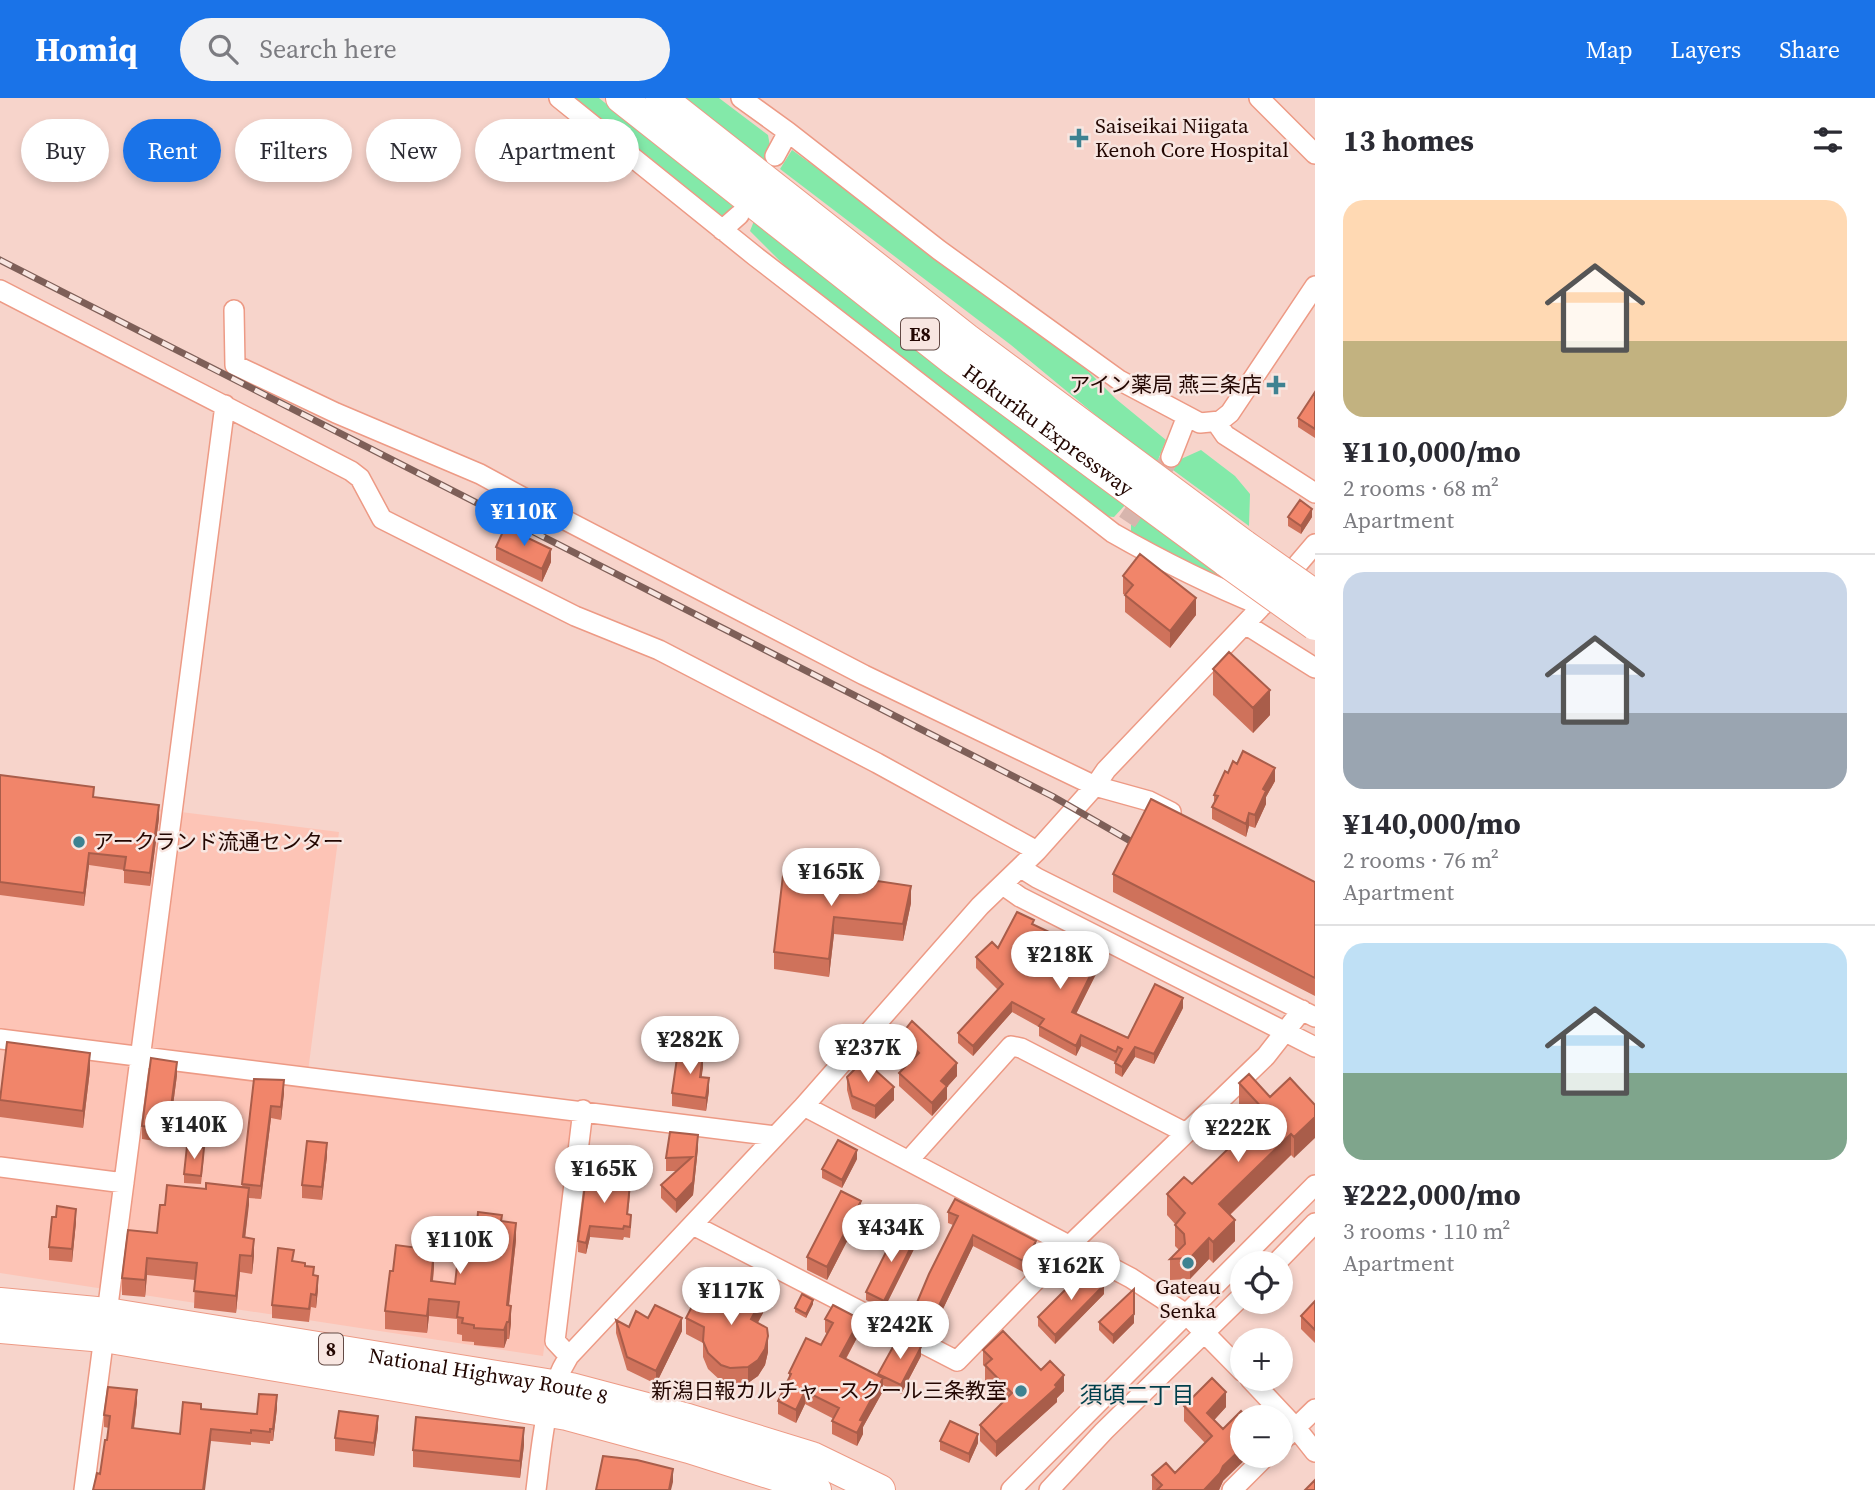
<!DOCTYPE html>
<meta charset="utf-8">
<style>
body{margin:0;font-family:"Source Serif 4","Noto Sans JP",serif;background:#f2f2f3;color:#2b2b33;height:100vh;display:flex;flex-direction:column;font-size:26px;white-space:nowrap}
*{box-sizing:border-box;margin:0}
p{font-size:23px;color:#7c7c81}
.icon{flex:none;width:38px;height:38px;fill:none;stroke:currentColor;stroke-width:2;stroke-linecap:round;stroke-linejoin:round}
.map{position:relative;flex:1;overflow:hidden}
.sheet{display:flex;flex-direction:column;background:#fff;width:560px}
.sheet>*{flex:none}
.guide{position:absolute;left:21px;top:21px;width:665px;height:63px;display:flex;gap:14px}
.tools{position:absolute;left:1230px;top:1153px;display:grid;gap:14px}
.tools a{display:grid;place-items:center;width:63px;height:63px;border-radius:50%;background:#fff;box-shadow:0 4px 10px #0003;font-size:35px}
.price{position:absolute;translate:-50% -60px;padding:0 16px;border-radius:24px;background:#fff;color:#222;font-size:23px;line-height:46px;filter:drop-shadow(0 2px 4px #0008)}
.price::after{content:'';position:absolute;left:50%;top:42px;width:21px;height:16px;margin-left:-10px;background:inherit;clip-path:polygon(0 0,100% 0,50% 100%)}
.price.on{background:#1a73e8;color:#fff}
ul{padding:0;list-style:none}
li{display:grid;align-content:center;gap:14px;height:371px;padding:0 28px}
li+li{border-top:2px solid #e1e1e2}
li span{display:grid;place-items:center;height:217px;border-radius:21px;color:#555}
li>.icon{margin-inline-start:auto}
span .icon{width:126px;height:126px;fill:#fffc;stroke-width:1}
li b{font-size:30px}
h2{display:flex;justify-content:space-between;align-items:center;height:84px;padding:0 28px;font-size:30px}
.tag{padding:0 24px;border-radius:32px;background:#fff;box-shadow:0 4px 10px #0003;font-size:24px;line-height:63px}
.tag.on{background:#1a73e8;color:#fff}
header{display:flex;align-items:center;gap:42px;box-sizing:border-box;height:98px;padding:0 35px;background:#1a73e8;color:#fff}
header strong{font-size:33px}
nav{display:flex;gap:38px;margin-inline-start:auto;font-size:24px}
.search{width:490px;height:63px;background:#f2f2f3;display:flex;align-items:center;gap:18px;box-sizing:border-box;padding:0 24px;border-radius:38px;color:#7c7c81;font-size:26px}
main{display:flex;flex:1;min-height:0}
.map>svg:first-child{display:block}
.built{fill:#fdc4b6}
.green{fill:#83e9a9}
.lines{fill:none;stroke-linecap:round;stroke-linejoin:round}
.minor-tunnel{stroke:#d7b5ad;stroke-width:19;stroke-dasharray:19 10;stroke-linecap:butt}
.minor-casing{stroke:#ed9a85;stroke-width:22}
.highway-casing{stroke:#ed9a85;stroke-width:32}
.minor{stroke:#fff;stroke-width:19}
.highway{stroke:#fff;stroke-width:30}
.rail-casing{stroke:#7e5f58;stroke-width:7}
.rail{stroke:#f8e6e1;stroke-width:4.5;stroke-dasharray:13;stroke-linecap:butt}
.highway-bridge-casing{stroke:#ed9a85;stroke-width:32;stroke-linecap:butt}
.highway-bridge{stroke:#fff;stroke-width:30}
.wall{fill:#cf725b}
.shaded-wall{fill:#a95d4a}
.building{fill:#f1856a;stroke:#a95d4a;stroke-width:2}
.poi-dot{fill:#3e8291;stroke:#f8e6e1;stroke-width:2.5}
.labels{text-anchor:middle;stroke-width:5;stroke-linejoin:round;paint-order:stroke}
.shield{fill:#f8e6e1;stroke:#634a45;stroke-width:2}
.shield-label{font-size:19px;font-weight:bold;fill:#230702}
.poi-label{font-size:21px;fill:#230702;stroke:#f8e6e1;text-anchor:start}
.street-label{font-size:21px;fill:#230702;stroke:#f8e6e1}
.neighbourhood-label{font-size:23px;fill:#003f4b;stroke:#f8e6e1}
</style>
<header>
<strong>Homiq</strong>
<div class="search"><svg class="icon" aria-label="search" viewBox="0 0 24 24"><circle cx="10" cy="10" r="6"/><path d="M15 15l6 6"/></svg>Search here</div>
<nav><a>Map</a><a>Layers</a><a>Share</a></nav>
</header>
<main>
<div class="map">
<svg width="1315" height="1392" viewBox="0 0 1315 1392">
<rect width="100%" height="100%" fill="#f7d4cb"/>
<path class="built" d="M0,691l339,43 -33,255 268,34 -31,235 -543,-83z"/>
<path class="green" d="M563,0h36l134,108 -8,12 -1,2z
M683,0h36l49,37c2,11 4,18 -4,27z
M792,52l271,196 53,53 50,41 -10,25 -145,-120 -231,-176z
M756,118l370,288 -12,13 -10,-1 -294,-225 -60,-60z
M1201,352l34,26 15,18 -1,32 -76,-56 8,-11z
M1145,413l78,62 -16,6 -76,-42v-12z"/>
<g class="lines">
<path class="minor-tunnel" d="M1127,424l44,-65"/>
<defs>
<path id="minor" d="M559,0l196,158 358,277c49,28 97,52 149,73
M741,0l47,34 151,118 180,130 81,43 20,-2 10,-8 85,-127
M1259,0l56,56
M775,58l13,-24
M722,132l17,-15
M0,192l351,181 9,7 22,41 193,97 84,34 218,113 160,88
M234,212l1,55 101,48 144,61 68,37 316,164 231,111 54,15 22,11
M1216,324l9,13 90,58
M1171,359l16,-41
M1245,526l70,44
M1021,770l16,10 278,139
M1003,787l17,12 295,150
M0,941l775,97
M804,1008l327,172 55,36 56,57
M909,1062l102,-114 10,2 165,85
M0,1069l124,16
M693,1127l264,136 113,-116 196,-189 36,-46
M1275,1166l40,-41
M569,1258l-14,-15 28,-231
M1250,1281l46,49 19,24
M1281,1344l34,-33
M84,1392l141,-1085
M536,1392c6,-46 8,-94 33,-134l235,-250 176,-200 57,-55 58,-65 11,-16 156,-164 53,-62
M1011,1392l304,-305
M1049,1392l55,-59 138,-135
M1232,1392l34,-34"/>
<g id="highway">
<path id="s1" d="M621,0l332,262 274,202"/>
<path d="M661,0l306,241 277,206"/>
<path id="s2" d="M0,1205l107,10 464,75 117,31 124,38 68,33"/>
<path d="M0,1230l104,9 463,78 122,33 114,36 13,6"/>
</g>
</defs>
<use href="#minor" class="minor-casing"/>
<use href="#highway" class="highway-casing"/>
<use href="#minor" class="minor"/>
<use href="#highway" class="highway"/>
<defs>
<path id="rail" d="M0,162l1052,536 94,54"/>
</defs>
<use href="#rail" class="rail-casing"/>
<use href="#rail" class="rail"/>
<defs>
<path id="highway-bridge" d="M1244,447l71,50
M1227,464l88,63"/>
</defs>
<use href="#highway-bridge" class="highway-bridge-casing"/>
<use href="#highway-bridge" class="highway-bridge"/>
</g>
<path class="wall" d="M1315,294v46l-17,-11v-9z
M1288,419h24l-11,17 -13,-8z
M496,449l55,15 -9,20 -46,-22z
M1123,478l73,39 -26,33 -45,-36v-17l-2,-1z
M1213,571l57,46 -17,18 -40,-38z
M1228,675l47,8 -9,16v7l-11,24 -6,-2 -3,11 -34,-18v-12l2,-4v-8z
M0,677l94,22 65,21 -9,68 -26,-3v-13l-35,-5 -5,41 -84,-11z
M784,769l127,36 -8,38 -69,-7 -5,43 -55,-8v-17z
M1113,776l202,8v114l-202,-104z
M1034,827l66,41 -24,48 52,24 55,-30 -29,56 -19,-7 -13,20 -7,-4v-11l-34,-16 -5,10 -37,-20v-9l-27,-15 -39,44 -15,-13v-10l40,-43 -22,-22v-11l22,-9z
M901,937l56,41 -10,11v12l-15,17 -33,-30v-13l14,-14 -12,-11z
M703,969l-2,10 8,14 -3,20 -34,-5v-13z
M90,972l-7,58 -83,-11v-21z
M177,977l-9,68 -26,-4v-13z
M847,979l47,23 -19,19 -23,-10 -5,-19z
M254,981l30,14 -3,27 -10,-2 -10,81 -12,-1 -4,40 9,18 -2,18 -12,-2 -4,41 -42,-5 1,-28 -48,-5 -2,22 -23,-2v-17l35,-45 8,-28 41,-16 36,-2z
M1239,985l31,14 45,8 -21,53 -3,-3 -61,60 5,26 -22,22 -4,-4 -19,20 -20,1v-21l9,-9 -4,-4v-22l-8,-9v-21l25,-10 64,-62 -17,-18z
M698,1050l-5,47 -17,18 -15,-15v-13l16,-14h-11v-13z
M204,1058l-3,28 -17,-1v-9z
M327,1058l-5,44 -20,-2v-13z
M857,1061l-15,29 -20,-10v-9z
M598,1083l32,14 -2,19 3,12 -1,12 -6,-1 -1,3 -33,-3 -4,17 -8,-2v-11z
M948,1114l88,40 -11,21 -52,-27 -41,86 -19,-8v-12l40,-87 -5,-2z
M861,1116l-34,66 -20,-10v-13z
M502,1123l14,19 -7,66 2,17 -2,16h-2l-3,9 -30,-3v-3l-12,-1v-6l-5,-1v-15l-28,-3 -2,17 -42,-4v-18l8,-40 41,-4 -1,14 22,3 22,-61z
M76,1124l-4,40 -23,-2v-13z
M917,1145l-33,66 -18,-9v-8z
M294,1164l11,4 9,9 4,14 -2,19 -5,-1 -2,15 -37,-4v-13z
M1134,1191v34l-21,21 -14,-14v-8z
M1104,1196l-49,50 -17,-18v-9z
M1315,1203v42l-14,-14v-13z
M731,1205l32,10 -6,10 11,29 -3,13 -7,11 -10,7 -18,1 -9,-3 -13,-12 -5,-12v-14l-17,-9v-16z
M813,1206l-7,14 -11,-6v-4z
M648,1220l34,13 -26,53 -29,-14 -11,-37v-13l13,7z
M825,1221h29l5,15 -13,25 32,16 43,-19 -20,38 -18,-9v6l-20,36v7l-6,12 -25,-12v-13l2,-2 -29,-15 -9,19 -18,-9v-13l11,-22v-6l32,-28 6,-11 -2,-2z
M983,1252l58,20 23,21 -7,7v4l-61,55 -16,-16v-16l25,-24 -20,-21v-13l-2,-2z
M137,1304l-3,27 46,5 21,-25 56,5 20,-6 -4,33h-3v3l-19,-2v3l-40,-4 -111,33 9,-46 -5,-1v-12z
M1184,1308l42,1 -12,13 9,61 -4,9h-67v-15l23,-2 30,-30 -21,-22z
M378,1330l-4,28 -39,-5v-13z
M940,1343l38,2 -9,20 -29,-13z
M524,1347l-4,33 -107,-11v-17z"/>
<path class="shaded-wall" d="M1312,411v8l-11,17v-8z
M551,451v13l-9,20v-13z
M1196,500v17l-26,33v-17z
M1270,592v25l-17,18v-25z
M1275,670v13l-9,16v7l-11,24v-13l8,-26z
M159,707v13l-9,68v-13z
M1249,715v13l-3,11v-13z
M89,755v12l-5,41v-13z
M911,788v17l-8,38v-17z
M834,819v17l-5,43v-18z
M1100,858v10l-28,56v-10z
M1183,900v10l-29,56v-10z
M1012,904v10l-39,44v-10z
M1081,937v11l-5,10v-10z
M1135,949v10l-13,20v-10z
M90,955v17l-7,58v-17z
M703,956v13l-3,23v-13z
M177,964v13l-9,68v-13z
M957,965v13l-10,11v12l-15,17v-13l9,-22z
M709,980v13l-3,20v-13z
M284,982v13l-3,27v-13z
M894,989v13l-19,19v-13z
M271,1008v12l-10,81v-13z
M1315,1019v21l-21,20v-21z
M1291,1036v21l-72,70v-21z
M698,1037v13l-5,47 -17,18v-13z
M327,1045v13l-5,44v-13z
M857,1052v9l-15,29v-8z
M249,1090v17l-6,50v-18z
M861,1103v13l-34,66v-13z
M76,1111v13l-4,40v-13z
M1235,1122v21l-22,22v-21z
M516,1125v17l-9,82v-17z
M590,1128v11l-4,17v-11z
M917,1137v8l-33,66v-8z
M973,1137v11l-41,86v-12z
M1209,1140v21l-19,20v-21z
M254,1141v17l-2,18v-18z
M1036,1143v11l-11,21v-11z
M434,1152v17l-3,31v-17z
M240,1157v17l-4,41v-17z
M147,1160v17l-2,22v-17z
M318,1178v13l-2,19v-13z
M1104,1187v9l-49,50v-9z
M759,1192v14l4,-7v16l-12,23v-17z
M429,1201v17l-2,17v-17z
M813,1202v4l-7,14v-4z
M511,1208v17l-2,16v-17z
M1134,1216v9l-21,21v-9z
M682,1220v13l-26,53v-13z
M859,1223v13l-19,35v-13z
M507,1224v17l-3,9v-18z
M768,1238v16l-3,13 -7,11 -10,7v-16z
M921,1249v9l-20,38v-9z
M1064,1277v16l-7,7v4l-61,55v-15z
M883,1280v13l-20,36v7l-6,12v-13l3,-13z
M137,1292v12l-5,39v-13z
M805,1293v13l-9,19v-13z
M1226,1294v15l-19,21v-15z
M277,1297v13l-4,33v-12z
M378,1318v12l-4,28v-13z
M524,1330v17l-4,33v-17z
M211,1331v12l-6,49h-2z
M978,1336v9l-9,20v-9z
M1242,1350v8h7l-26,25 -4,9h-15l19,-24z
M673,1371v13l-2,8h-2z"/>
<path class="building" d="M1315,294v37l-17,-11z
M1300,402l12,9 -11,17 -13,-9z
M505,429l46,22 -9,20 -46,-22z
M1140,456l56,44 -26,33 -45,-36 8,-10 -10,-9z
M1229,554l41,38 -17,18 -40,-39z
M1243,653l32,17 -12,21 3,2 -11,24 -6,-2 -3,11 -34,-17 6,-11 -4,-1 11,-24 3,2 5,-12 4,3z
M0,677l94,12 -1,10 66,8 -9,68 -26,-3 2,-13 -37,-4 -5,40 -84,-11z
M1151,701l164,83v96l-202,-104z
M784,769l127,19 -8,38 -69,-7 -5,42 -55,-7z
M1017,814l17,8 -2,4 68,32 -28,56 56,26 27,-54 28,14 -29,56 -19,-7 -13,20 -7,-4 7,-14 -4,-2 -2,5 -35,-17 -5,11 -37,-20 5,-7 -32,-17 -39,44 -15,-13 45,-49 -27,-27 16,-15 6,6z
M912,923l45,42 -16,18 6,5 -15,17 -33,-30 20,-20 -18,-18z
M7,944l83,11 -7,58 -83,-11z
M678,953l25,3 -3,23 9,1 -3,20 -34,-5z
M151,960l26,4 -9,68 -26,-4z
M864,962l30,27 -19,19 -23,-10 -5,-19z
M1249,976l21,23 20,-19 25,27v12l-21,20 -3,-3 -72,70 16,16 -22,22 -4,-4 -19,20 -20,1 15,-15 -1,-10 -9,-9 10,-12 -18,-19 17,-17 8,7 74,-72 -27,-29z
M254,981l30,1 -3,27 -10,-1 -10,80 -19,-2z
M670,1034l28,3 -5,47 -17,18 -15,-15 31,-28 -26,1z
M838,1042l19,10 -15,30 -20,-11z
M307,1043l20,2 -5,44 -20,-2z
M187,1048l17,2 -3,28 -17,-2z
M587,1071l11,2 -2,10 34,3 -3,30 4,1 -1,12 -6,-1 -1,3 -33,-3 -4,17 -8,-2z
M206,1085l43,5 -6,49 11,2 -2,17 -12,-1 -4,41 -42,-5 3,-28 -50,-5 -2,22 -23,-2 6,-48 29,3 3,-28h5l2,-20 39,4z
M841,1093l20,10 -34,66 -20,-10z
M955,1101l81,42 -11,21 -52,-27 -41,85 -19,-8 16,-38 29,-58 -10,-4z
M57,1108l19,3 -4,40 -23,-2 3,-30h4z
M478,1114l24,3 -1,6 15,2 -9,82 4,1 -2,16h-2l-3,8 -30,-2v-3l-12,-2 1,-5 -6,-1 2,-15 -30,-3 -2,17 -42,-5 5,-40h3l3,-26 38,5 -3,31 24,3 7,-62 15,1z
M899,1128l18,9 -33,66 -18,-9z
M278,1150l16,2 -2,11 13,2v3l9,1 -1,8 5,1 -2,19 -5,-1 -2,15 -37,-4z
M1084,1173l3,3 3,-3 14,14 -49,50 -17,-18z
M742,1184l17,8 -1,4 5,3 -12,22 16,9 1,8 -3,13 -7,11 -10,7 -18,1 -9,-3 -13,-12 -5,-12 1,-14 -18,-9 16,-31 29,16z
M1134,1191v25l-21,21 -14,-13z
M802,1196l11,6 -7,14 -11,-6z
M1315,1203v29l-14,-14z
M655,1207l27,13 -26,53 -29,-14 -11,-37 13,7 7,-16 12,7z
M833,1207l21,11 -1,2 6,3 -19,35 43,22 -23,42 3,1 -6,12 -25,-12 7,-13 -34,-17 -9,19 -18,-9 13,-27 -2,-1 17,-35 15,7 12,-22 -8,-4z
M1003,1233l38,39 9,-9 14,14 -9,10 2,2 -61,55 -16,-17 32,-32 -27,-28 7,-6 -9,-9z
M899,1238l22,11 -20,38 -23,-11z
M1212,1280l14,14 -19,21 16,16 18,-18 6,7h-5v30l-19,18 -3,7 -16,17h-47l5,-5 -10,-10 14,-12 9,10 37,-37 -28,-30z
M108,1289l29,3 -5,38 48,6 3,-32 18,2v5l56,5 2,-20 18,1 -4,34h-3v3l-19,-2v3l-40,-4 -8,61h-110l4,-17 3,1 5,-34h2l3,-24 -6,-1z
M339,1313l39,5 -4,27 -39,-5z
M416,1319l108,11 -4,33 -107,-11z
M950,1323l28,13 -9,20 -29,-13z
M603,1358l34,4 36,9 -4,21h-73z
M1315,1382v10h-10z"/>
<g class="poi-dot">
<path d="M1075.5 29.5h7v7h7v7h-7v7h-7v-7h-7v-7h7z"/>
<path d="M1272.5 276.5h7v7h7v7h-7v7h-7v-7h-7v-7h7z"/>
<circle cx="79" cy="744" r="7"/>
<circle cx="1188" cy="1165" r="7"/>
<circle cx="1021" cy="1293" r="7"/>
</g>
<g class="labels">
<g class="shield">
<rect x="901" y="220.5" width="38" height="31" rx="5"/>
<rect x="319" y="1235.5" width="24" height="31" rx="5"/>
</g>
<g class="shield-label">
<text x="920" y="243">E8</text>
<text x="331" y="1258">8</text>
</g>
<g class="poi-label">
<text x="1095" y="35">Saiseikai Niigata<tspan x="1095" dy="24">Kenoh Core Hospital</tspan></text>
<text x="1262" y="294" text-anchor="end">アイン薬局 燕三条店</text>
<text x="93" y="751">アークランド流通センター</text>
<text x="1188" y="1196" text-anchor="middle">Gateau<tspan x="1188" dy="24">Senka</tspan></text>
<text x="1007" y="1300" text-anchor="end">新潟日報カルチャースクール三条教室</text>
</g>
<g class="street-label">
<text dy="7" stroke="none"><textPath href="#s1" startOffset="541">Hokuriku Expressway</textPath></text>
<text dy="7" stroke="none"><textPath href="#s2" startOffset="494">National Highway Route 8</textPath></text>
</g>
<g class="neighbourhood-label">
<text x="1137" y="1305">須頃二丁目</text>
</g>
</g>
</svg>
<div class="tools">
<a><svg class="icon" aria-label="locate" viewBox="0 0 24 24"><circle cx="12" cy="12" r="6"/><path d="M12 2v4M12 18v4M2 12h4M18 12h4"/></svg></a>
<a>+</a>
<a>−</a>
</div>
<b class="price on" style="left:524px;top:450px">¥110K</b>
<b class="price" style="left:831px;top:810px">¥165K</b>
<b class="price" style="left:1060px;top:893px">¥218K</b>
<b class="price" style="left:690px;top:978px">¥282K</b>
<b class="price" style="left:868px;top:986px">¥237K</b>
<b class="price" style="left:194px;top:1063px">¥140K</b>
<b class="price" style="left:1238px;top:1066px">¥222K</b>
<b class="price" style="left:604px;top:1107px">¥165K</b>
<b class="price" style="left:891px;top:1166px">¥434K</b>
<b class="price" style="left:460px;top:1178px">¥110K</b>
<b class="price" style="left:1071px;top:1204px">¥162K</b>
<b class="price" style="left:731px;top:1229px">¥117K</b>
<b class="price" style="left:900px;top:1263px">¥242K</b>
<div class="guide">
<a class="tag">Buy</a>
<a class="tag on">Rent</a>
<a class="tag">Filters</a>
<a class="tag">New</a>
<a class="tag">Apartment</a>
</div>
</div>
<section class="sheet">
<h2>13 homes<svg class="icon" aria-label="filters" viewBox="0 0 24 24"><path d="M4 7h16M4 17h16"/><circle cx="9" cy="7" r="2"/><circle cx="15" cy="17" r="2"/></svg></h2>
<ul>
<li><span style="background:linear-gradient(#ffd9b3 65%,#c2b280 0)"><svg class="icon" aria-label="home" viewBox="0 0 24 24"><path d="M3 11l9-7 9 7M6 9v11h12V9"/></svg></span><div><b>¥110,000/mo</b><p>2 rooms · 68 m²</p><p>Apartment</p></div></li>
<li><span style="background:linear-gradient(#c9d6e8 65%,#9aa5b1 0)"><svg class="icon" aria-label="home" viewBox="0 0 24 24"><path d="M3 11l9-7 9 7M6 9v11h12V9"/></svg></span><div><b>¥140,000/mo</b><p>2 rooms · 76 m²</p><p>Apartment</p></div></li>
<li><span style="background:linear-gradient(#bfe0f5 60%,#7fa58c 0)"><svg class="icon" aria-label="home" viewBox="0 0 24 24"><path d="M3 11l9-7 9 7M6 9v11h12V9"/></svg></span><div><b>¥222,000/mo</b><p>3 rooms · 110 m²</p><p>Apartment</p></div></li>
</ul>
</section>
</main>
